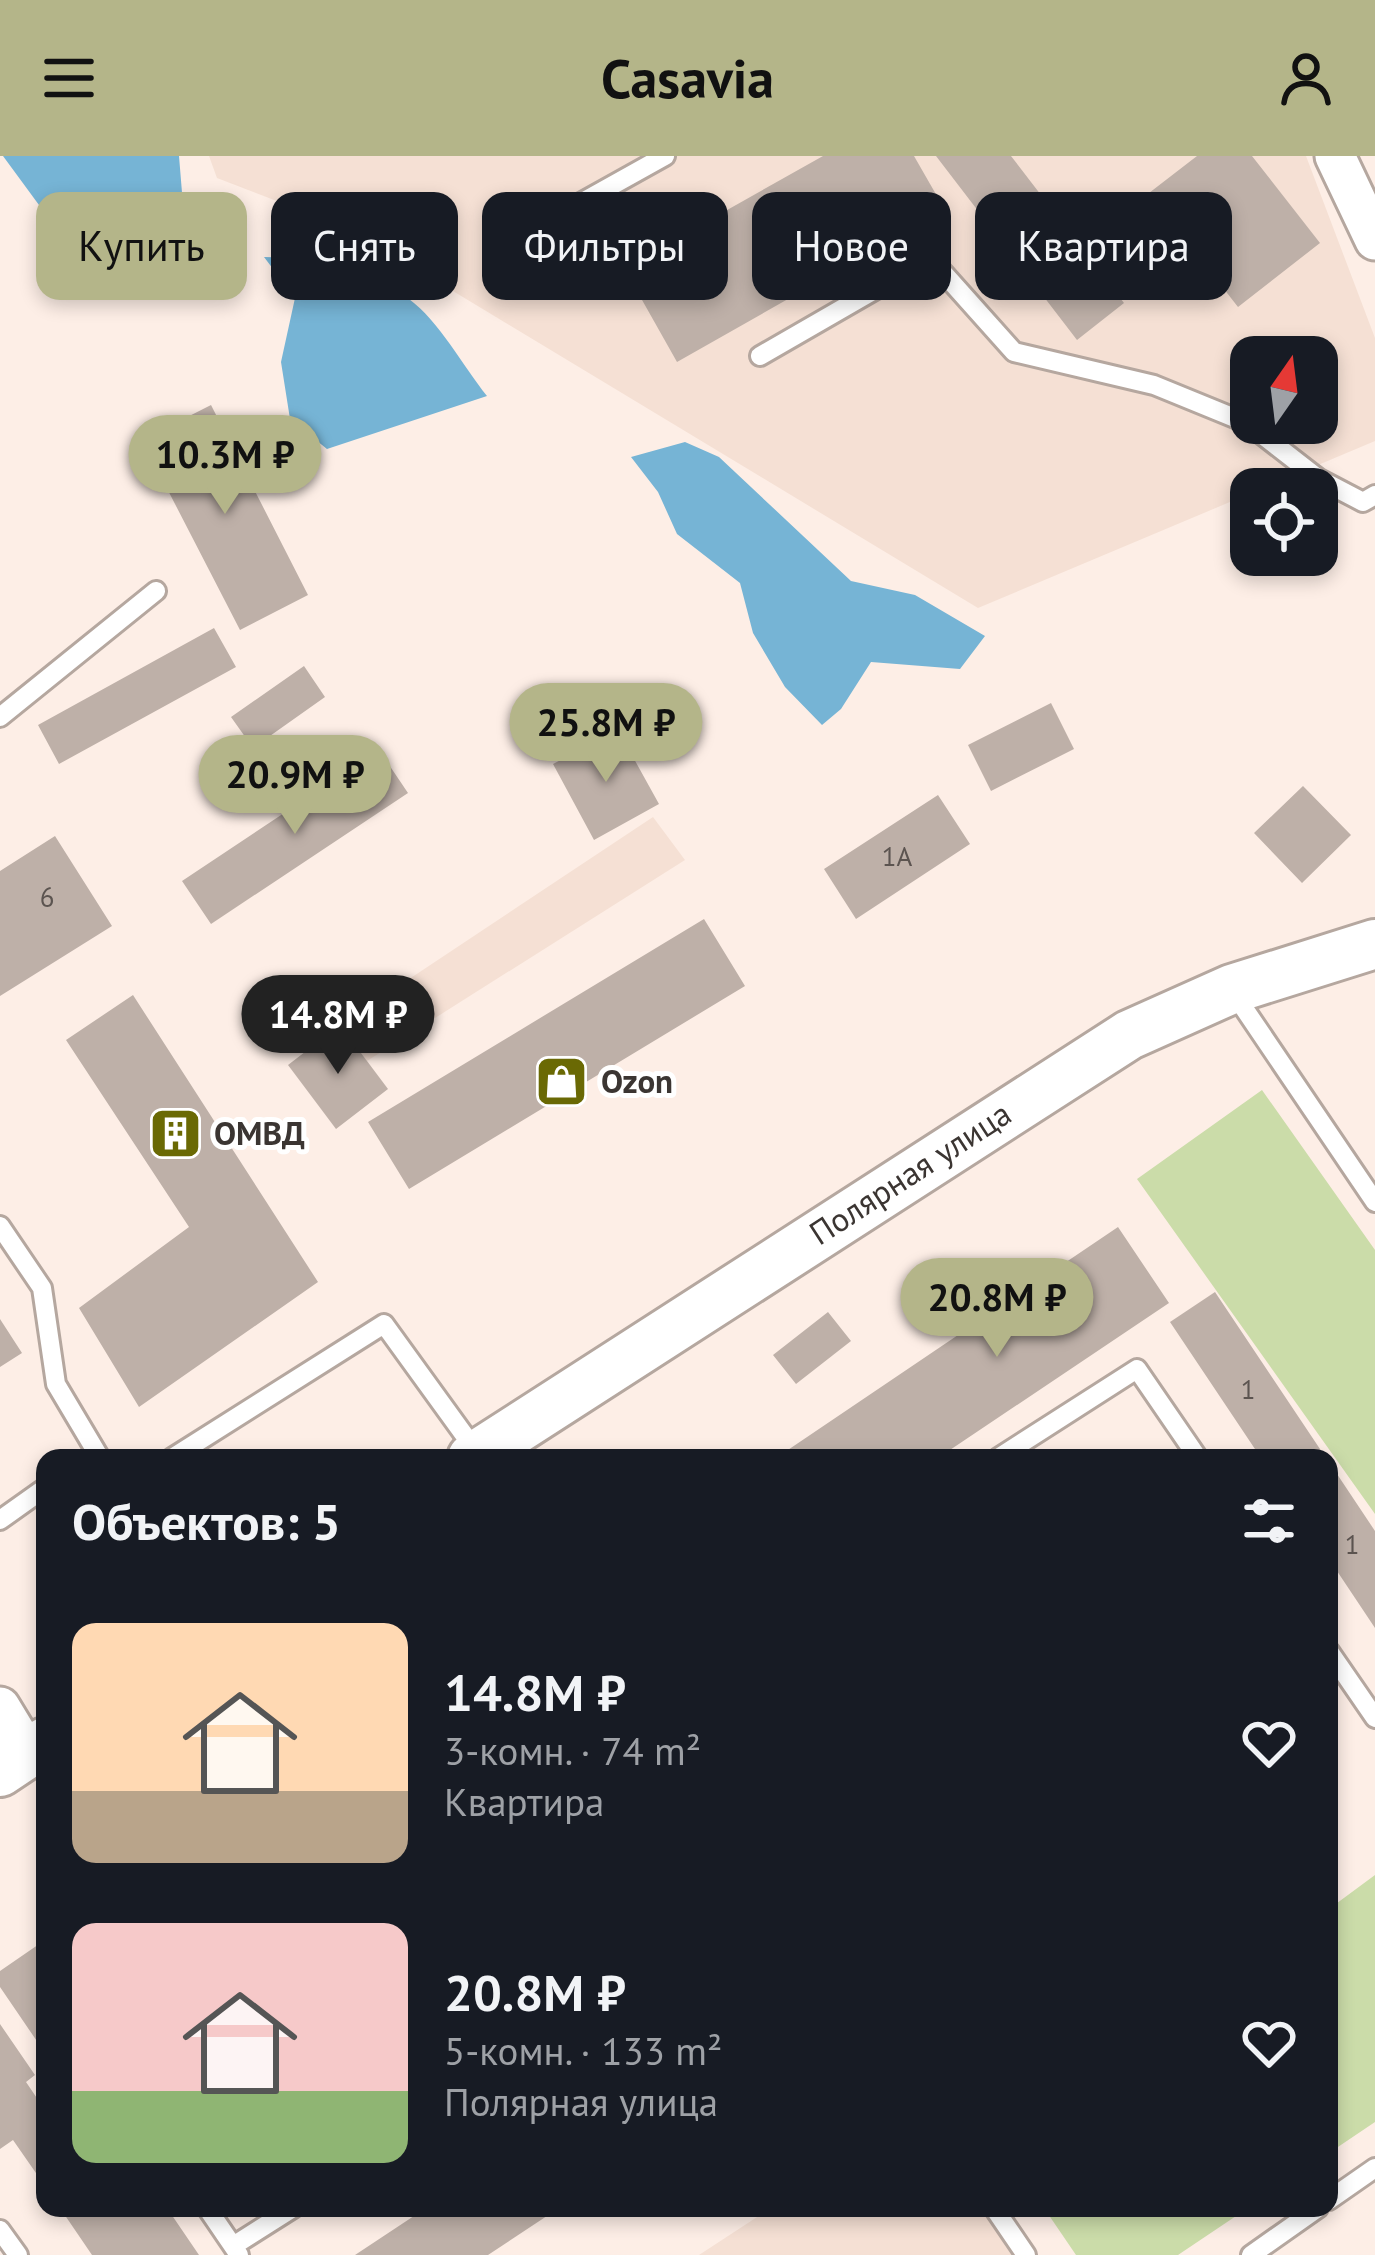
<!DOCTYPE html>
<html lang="ru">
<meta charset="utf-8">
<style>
body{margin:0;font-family:"PT Sans",sans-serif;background:#20242c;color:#f1f3f6;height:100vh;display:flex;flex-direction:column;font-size:45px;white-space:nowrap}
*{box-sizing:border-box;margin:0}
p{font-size:39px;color:#9ea1a6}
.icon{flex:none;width:66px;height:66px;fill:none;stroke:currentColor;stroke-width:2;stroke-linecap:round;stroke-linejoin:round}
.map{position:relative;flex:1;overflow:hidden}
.sheet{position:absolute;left:36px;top:1293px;width:1302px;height:768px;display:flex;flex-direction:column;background:#171b24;border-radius:24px;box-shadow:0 6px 18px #0003}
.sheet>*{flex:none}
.top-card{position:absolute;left:36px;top:36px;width:1305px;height:108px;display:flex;gap:24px}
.needle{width:78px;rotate:14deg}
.controls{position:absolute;left:1230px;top:180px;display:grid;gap:24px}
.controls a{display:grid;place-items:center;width:108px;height:108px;border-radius:24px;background:#171b24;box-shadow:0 6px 18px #0003;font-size:60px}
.price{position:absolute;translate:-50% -102px;padding:0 27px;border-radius:42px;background:#b4b589;color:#111;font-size:39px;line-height:78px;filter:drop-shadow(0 3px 6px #0008)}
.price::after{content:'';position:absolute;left:50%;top:72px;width:36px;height:27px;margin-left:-18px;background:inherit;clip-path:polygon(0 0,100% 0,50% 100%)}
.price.current{background:#222;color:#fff}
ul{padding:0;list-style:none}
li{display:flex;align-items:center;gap:36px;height:300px;padding:0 36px}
li span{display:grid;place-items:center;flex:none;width:336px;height:240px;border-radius:24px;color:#555}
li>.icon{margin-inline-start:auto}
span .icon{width:144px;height:144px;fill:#fffc;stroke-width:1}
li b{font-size:51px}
h2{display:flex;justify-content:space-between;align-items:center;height:144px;padding:0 36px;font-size:51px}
.tag{padding:0 42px;border-radius:24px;background:#171b24;box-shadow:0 6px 18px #0003;font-size:42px;line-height:108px}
.tag.current{background:#b4b589;color:#111}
header{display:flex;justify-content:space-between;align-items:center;height:156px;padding:0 36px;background:#b4b589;color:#111;font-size:54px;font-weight:800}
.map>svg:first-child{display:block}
.built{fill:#f5e0d4;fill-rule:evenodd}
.green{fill:#cbdca9}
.water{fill:#76b4d5}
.building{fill:#beb0a8}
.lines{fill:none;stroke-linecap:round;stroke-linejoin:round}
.service-casing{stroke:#b5a79f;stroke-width:24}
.minor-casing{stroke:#b5a79f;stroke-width:45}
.tertiary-casing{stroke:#b5a79f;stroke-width:54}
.service{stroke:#fff;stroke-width:18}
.minor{stroke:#fff;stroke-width:39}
.tertiary{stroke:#fff;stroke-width:48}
.labels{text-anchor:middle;stroke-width:10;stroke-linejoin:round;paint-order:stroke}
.number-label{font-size:27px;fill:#5c5450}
.poi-label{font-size:33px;font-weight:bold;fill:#3b3532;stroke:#fff;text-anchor:start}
.street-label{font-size:33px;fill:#3b3532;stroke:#fff}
</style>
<header><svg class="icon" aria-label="menu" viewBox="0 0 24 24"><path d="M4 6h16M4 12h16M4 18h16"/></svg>Casavia<svg class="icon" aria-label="person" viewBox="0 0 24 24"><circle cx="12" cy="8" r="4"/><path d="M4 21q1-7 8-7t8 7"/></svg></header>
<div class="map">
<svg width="1375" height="2099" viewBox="0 0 1375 2099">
<rect width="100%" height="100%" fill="#fdeee6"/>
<path class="built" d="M209,0h1097l69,182v103l-397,167 -626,-378 -135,-52zM1251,201h66v66h-66z
M653,661l32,43 -318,201 -27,-36z
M771,2052h211l31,47h-314z"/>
<path class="green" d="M1262,934l113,160v264l-238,-335z
M1375,1719v247l-46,31v-244z
M1044,2052h204l-70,47h-102z"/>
<path class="water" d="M3,0h176l5,61 -22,66 -112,-63z
M264,101c49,0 103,12 145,42 30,22 54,67 78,97l-160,53 -37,-30 -9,-57 14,-64z
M685,286l34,15 132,124 64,14 70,41 -25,33 -89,-7 -30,47 -19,16 -37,-38 -32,-54 -13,-50 -63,-49 -19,-42 -27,-35z"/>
<path class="building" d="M823,0h91l31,54 -268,152 -53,-94z
M936,0h75l113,147 -47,37z
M1197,0h55l68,87 -82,64 -89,-114z
M211,249l97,190 -68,35 -98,-190z
M214,472l22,39 -177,97 -21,-39z
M304,510l21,31 -72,51 -22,-31z
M1051,547l23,46 -83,42 -23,-46z
M618,574l41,74 -65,36 -41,-76z
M379,594l29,43 -197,131 -29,-43z
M1303,630l48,49 -49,48 -48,-50z
M938,639l32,49 -114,75 -32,-50z
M55,680l57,90 -112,70v-125z
M704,763l41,67 -336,203 -41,-67z
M133,839l185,287 -179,125 -60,-99 110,-81 -123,-187z
M340,869l48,64 -52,40 -48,-64z
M1118,1071l51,76 -231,155h-162z
M1215,1136l111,166h-65l-91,-136z
M828,1156l23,29 -55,43 -23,-29z
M0,1163l22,34 -22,14z
M1329,1306l46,69v97l-46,-69z
M45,1784v113l-45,-66v-16z
M0,1868l35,51 -9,7 19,28v76l-32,-46 -13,9z
M60,2052h107l32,47h-107z
M426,2052h133l-71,47h-133z"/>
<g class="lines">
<defs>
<path id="service" d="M577,49l88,-49
M760,200l170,-98 84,94 140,33 93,38 72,56 44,23 12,-7
M0,561l156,-126
M1233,836l142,210
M0,1070l42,62 14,96 44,74
M172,1302l212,-134 94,130
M998,1302l139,-89 61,89
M0,1364l45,-32
M1329,1495l46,67
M1329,2044l46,-32
M207,2052l32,47
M994,2052l32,47
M0,2074l18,25
M233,2090l60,-38
M1251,2099l67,-47"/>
<path id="minor" d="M1335,0l40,84
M0,1551l28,46"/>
<path id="tertiary" d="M472,1302l657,-423 103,-46 143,-45
M0,1616l45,-30"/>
</defs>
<use href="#service" class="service-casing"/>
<use href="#minor" class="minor-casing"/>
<use href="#tertiary" class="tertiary-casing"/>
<use href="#service" class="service"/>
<use href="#minor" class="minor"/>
<use href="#tertiary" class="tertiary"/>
</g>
<defs>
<symbol id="shop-square" viewBox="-11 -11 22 22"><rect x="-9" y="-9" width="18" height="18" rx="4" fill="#6a6904" stroke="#fff"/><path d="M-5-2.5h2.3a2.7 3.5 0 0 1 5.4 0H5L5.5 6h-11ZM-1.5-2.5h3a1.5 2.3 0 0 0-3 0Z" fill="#fff"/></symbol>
<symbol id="building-square" viewBox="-11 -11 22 22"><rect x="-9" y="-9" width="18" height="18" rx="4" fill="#6a6904" stroke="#fff"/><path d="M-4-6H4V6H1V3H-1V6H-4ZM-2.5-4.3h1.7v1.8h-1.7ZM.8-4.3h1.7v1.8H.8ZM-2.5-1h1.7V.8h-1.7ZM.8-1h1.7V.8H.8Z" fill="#fff"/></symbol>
</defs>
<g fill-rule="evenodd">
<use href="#shop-square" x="532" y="896" width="59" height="59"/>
<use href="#building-square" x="146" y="948" width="59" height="59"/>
</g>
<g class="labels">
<g class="number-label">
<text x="897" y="710">1А</text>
<text x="47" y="751">6</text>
<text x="1248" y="1243">1</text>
<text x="1352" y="1398">1</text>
</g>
<g class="poi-label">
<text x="601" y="937">Ozon</text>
<text x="214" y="989">ОМВД</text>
</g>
<g class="street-label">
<text transform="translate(910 1017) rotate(-33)" y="12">Полярная улица</text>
</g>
</g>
</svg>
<div class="controls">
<a><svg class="needle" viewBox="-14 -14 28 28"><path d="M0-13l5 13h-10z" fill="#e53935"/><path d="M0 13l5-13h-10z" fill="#9ea1a6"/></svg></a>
<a><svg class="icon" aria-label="locate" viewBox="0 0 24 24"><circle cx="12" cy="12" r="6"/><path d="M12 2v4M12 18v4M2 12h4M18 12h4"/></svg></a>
</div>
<b class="price" style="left:225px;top:361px">10.3M ₽</b>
<b class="price" style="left:606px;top:629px">25.8M ₽</b>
<b class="price" style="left:295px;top:681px">20.9M ₽</b>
<b class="price current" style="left:338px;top:921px">14.8M ₽</b>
<b class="price" style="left:997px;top:1204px">20.8M ₽</b>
<div class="top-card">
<a class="tag current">Купить</a>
<a class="tag">Снять</a>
<a class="tag">Фильтры</a>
<a class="tag">Новое</a>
<a class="tag">Квартира</a>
</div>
<section class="sheet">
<h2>Объектов: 5<svg class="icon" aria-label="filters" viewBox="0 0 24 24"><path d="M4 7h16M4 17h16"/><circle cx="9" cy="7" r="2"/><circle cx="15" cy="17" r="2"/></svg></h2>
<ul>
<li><span style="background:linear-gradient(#ffd9b3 70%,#b9a48a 0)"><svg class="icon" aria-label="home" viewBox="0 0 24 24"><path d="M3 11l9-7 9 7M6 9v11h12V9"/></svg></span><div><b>14.8M ₽</b><p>3-комн. · 74 m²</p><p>Квартира</p></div><svg class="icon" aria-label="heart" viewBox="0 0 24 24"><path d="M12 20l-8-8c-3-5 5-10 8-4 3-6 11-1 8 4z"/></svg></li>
<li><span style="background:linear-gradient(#f6c9c9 70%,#8fb573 0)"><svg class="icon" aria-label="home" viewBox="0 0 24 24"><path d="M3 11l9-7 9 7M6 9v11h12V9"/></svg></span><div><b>20.8M ₽</b><p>5-комн. · 133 m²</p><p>Полярная улица</p></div><svg class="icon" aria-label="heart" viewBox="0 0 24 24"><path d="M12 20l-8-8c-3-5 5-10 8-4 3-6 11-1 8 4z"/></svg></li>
</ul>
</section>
</div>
